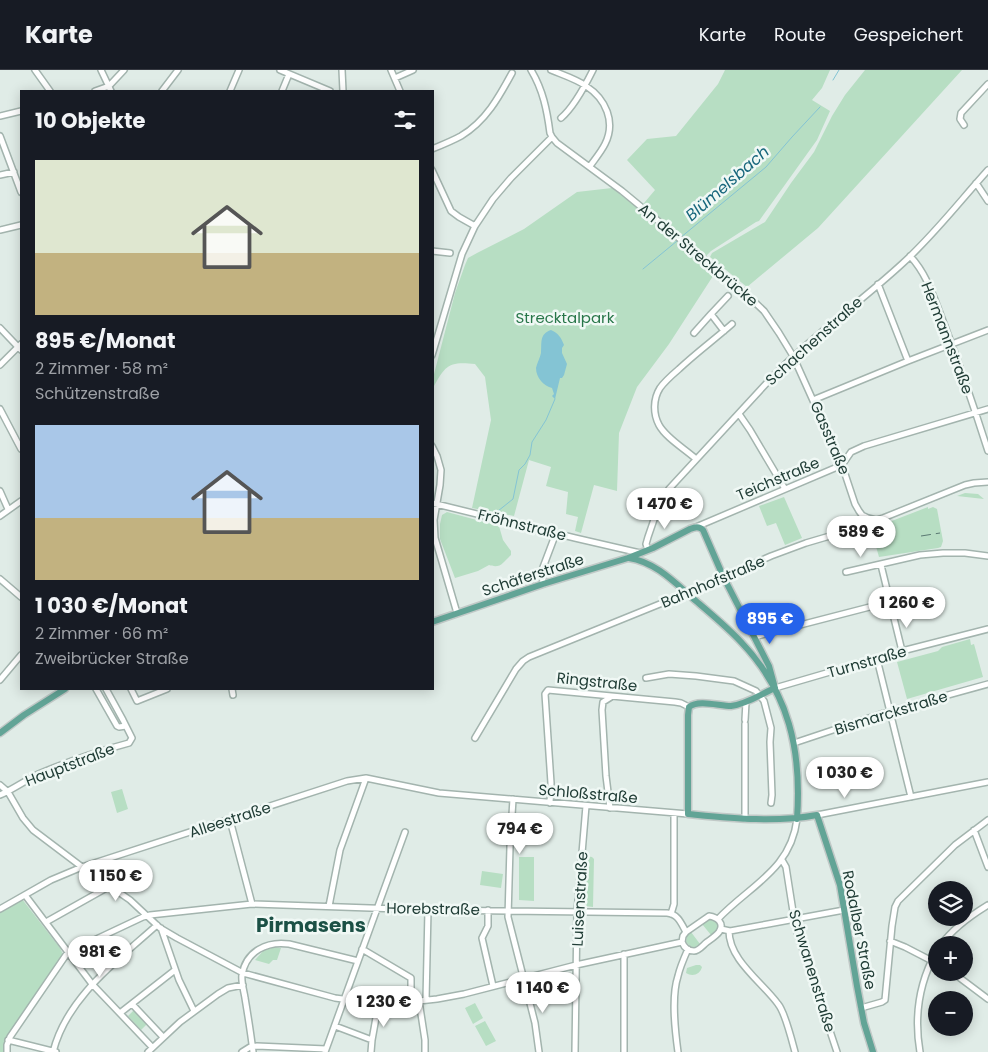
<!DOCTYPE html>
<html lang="de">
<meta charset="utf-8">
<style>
body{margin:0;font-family:Poppins,sans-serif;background:#20242c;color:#f1f3f6;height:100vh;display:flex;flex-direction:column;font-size:19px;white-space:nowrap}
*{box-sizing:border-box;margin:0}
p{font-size:16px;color:#9ea1a6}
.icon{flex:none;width:28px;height:28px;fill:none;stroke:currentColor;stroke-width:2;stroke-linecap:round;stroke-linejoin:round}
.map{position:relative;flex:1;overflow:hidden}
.side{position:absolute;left:20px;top:20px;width:414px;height:600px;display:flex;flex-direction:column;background:#171b24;border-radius:0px;box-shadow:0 2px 12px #0003}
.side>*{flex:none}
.fabs{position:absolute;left:928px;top:811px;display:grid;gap:10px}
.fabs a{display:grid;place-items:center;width:45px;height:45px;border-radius:50%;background:#171b24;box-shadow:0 2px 12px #0003;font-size:25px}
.price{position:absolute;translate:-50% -42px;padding:0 11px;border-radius:18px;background:#fff;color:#222;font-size:16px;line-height:32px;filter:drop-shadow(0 1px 2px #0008)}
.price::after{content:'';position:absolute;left:50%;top:30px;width:15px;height:11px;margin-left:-8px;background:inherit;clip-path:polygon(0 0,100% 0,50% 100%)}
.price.on{background:#2563eb;color:#fff}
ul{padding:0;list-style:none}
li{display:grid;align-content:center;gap:10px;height:265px;padding:0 15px}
li span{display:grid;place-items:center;height:155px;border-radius:0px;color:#555}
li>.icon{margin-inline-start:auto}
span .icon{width:90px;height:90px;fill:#fffc;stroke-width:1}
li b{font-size:21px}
h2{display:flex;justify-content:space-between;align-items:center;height:60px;padding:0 15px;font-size:21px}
header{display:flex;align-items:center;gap:30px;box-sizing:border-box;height:70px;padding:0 25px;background:#171b24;border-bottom:1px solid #363941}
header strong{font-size:24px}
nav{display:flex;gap:28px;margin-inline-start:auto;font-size:18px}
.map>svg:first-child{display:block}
.green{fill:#b7dec3}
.water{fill:#84c4d4}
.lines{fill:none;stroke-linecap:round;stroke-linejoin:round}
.stream{stroke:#84c4d4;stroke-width:1}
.minor-casing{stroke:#a3b4ae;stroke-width:8}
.major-casing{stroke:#c1c9c7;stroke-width:9}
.minor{stroke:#fff;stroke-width:5}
.major{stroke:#62a496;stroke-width:6}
.rail{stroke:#5a7972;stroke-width:1;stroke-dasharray:10 5;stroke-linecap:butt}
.labels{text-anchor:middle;stroke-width:5;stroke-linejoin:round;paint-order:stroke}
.street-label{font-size:15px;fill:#203d36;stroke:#f0f8f5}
.park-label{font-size:15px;fill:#287649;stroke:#f0f8f5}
.water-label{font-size:16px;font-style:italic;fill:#17667c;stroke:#f0f8f5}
.district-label{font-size:20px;font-weight:bold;fill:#1b5045;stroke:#f0f8f5}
</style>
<header>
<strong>Karte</strong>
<nav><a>Karte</a><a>Route</a><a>Gespeichert</a></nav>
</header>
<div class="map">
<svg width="988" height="982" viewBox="0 0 988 982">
<rect width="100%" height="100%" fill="#e0ece7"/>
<path class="green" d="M725,0h105l-8,18 -10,12 18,11 -13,29 -58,81 -3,1 -45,29 -12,12 14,13 -44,68 -32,43 -18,46 -2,58 -23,-6 -13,48 -6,-2 3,-14 -12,-3 2,-22 -22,-6 5,-19 -22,-7 -15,56 -42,-8 19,-88 -6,-43 -10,-13c-27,-3 -30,2 -42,24v-10l22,-85 10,-28 3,-7 9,-5 47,-24 53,-37 35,-4 27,21 16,-19 -28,-30 20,-21 29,-3 42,-52z
M865,0h97l-144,158 -71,59 -37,-30 2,-4 53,-31 26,-39 23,-31 18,-36 13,-21z
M965,423l13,1 6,5 -27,-3z
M784,427l18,41 -17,7 -9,-22 -9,3 -8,-20z
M928,437v2l5,-2 4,2 6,32 -2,6 -3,1 -59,9 -8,-28z
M447,442l52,14 4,14 8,11v4c-8,7 -10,14 -22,10l-11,6 -23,7 -15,-39v-15l2,-9z
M970,569l1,6 3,-1 9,33 -76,22 -10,-37 41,-11 4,-4z
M122,719l6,20 -11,4 -6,-21z
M586,786l6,1 2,2 -1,48 -8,-1 -3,-6z
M519,787h15v44l-15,-1z
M482,801l21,3 -2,14 -21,-3z
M22,829l38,49 3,6 -52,78 -5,20h-6v-139z
M709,849l6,1 3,5 -1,5 -6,5 -9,-11z
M691,862l9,12 -4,3h-5l-5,-5 1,-6z
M275,877l6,1 -4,12h-4l-4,4 -14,-4 9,-10z
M696,895h4l2,2c-2,8 -10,10 -16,6l1,-5z
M475,933l8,15 -10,6 -8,-16z
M134,940l13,14 -6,6 -13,-14z
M485,951l11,20 -10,5 -11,-20z"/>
<path class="water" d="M551,260c7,3 10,7 13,15l-2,3v5l5,11 -3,11 -2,3h-2l-5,21 -3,-3 2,-2 -2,-6c-8,-2 -16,-10 -16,-20 1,-5 4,-10 5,-15 1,-10 -2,-19 10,-23z"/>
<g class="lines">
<path class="stream" d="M833,10l6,-10
M680,168l86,-71 26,-30 28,-30
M643,199l34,-28
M498,441l15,-12 6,-29 6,-6 5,-9 2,-13 14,-22 9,-21"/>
<defs>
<path id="minor" d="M35,0l15,21
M101,0l10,21
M280,0l50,21
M342,0l1,21
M391,0l9,21
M531,0c12,20 16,40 19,63l2,4 5,6 65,48 122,101 20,19 15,22 14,23 49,109 13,39 4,7 3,4 6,3 8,2 7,-2 82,-33 9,-2 14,-1
M551,0c12,5 25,9 35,16 20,13 30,36 19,58 -4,8 -10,15 -15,22
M395,8l18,-8
M95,21l14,-5 15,-16
M162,21l16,-21
M230,21l9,-21
M282,21l7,-17
M0,46l21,-5
M561,48c12,-10 25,-34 32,-48
M964,55l-4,-6 1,-6 27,-29
M0,66l21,56
M432,79c10,-4 20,-8 29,-13 25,-15 38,-39 51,-63
M432,100l19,41 8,6 16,9
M0,105l14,-3
M976,113l12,18
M0,160l21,-5
M432,181l18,2
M910,186c17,18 24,42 33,65 16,42 31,86 45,130
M878,214l30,77
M0,258l21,22
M724,261l-13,-17 17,-18
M694,263l17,-19
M432,285l30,-101 13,-28 18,-27 18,-21 41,-41
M0,295l21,-21
M813,330l95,-39 80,-31
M0,339l21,40
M739,344l11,16 35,59
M432,376l5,10 4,14 -1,15 -6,35 1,18 22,75
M696,389c-11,-10 -30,-21 -37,-34 -6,-11 -6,-26 1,-37 5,-7 12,-13 19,-19 17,-16 36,-30 53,-45
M842,395l9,-13 13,-6 124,-37
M0,421l8,18
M432,433l143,35 65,15
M0,446l21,-15
M696,457l146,-62
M648,480l-2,-6 2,-7 12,-35 9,-13 107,-116c40,-40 86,-72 127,-110 31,-28 57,-62 85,-93
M881,495l21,86
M846,502l74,-17 23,-2h22l23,3
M0,509l21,18
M543,514l-1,-14 14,-37
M754,567l135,-35
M877,589l34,138
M646,608l23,-4 27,2 38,5 22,10 8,10 7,27 -1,14 2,53 -1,8
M0,610l21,-25
M775,618l127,-37 86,-22
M96,619l21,37 2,1 7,-1
M131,619l6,12 30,-12
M232,619l1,6
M745,650l1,-18
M745,654v95
M475,668l41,-69 7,-8 6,-4 158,-64 45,-20 39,-17 35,-13 51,-15 7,-3 4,-7
M794,673l96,-32 98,-27
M0,715l8,7 15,26 10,12 49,37 48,33 30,28 17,10 66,35 92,25 22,3h62l18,-2 27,-5 112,-29 106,-23
M0,725c14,-6 27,-16 41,-22 28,-12 58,-22 88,-30l3,-5 -9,-18 -17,-31
M513,729l-3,48 -2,70 27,106 4,29
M550,733l1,-20 -6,-89 3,-4 127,12 6,1 8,4
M610,738l-4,-32 -4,-66 1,-8 8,-5
M817,745l171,-33
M230,750l22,84
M974,760l14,37
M782,790l4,7 8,51 3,14 40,120
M25,825l67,89 60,63
M329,836l11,-56 26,-72
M0,839l51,-29 31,-13 265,-86 19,-3 73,15 249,21
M488,840v16l-6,12 11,48
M671,844l3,-10v-90
M709,846c8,1 16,7 10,16 -3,4 -8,7 -12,10 -4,3 -8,9 -13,9 -6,0 -10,-4 -12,-9l1,-6 3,-4z
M718,849c31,-33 73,-49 79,-100
M46,852l64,-36
M161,858l18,52 15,31
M721,859l9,2 114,-21
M729,861c0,29 33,51 49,73 7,8 14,37 17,48
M890,871l15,6 31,16
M941,875c12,-17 29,-29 47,-40
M362,879l49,29v23
M624,884v98
M952,902l36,27
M426,930l2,-90
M419,931l6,39v12
M132,934l31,33
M861,938l21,-6 3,-2 7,-74 3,-19 3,-6 57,-56 33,-25
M120,943l55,-43
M335,956l37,14
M8,970l48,12
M7,982v-7l3,-8 56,-82 7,-5 70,-33 7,-2 102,-11 176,6 239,3c11,1 14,10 19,19
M53,982c14,-55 64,-91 104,-127
M148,982l32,-30 38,-28 10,-6 15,-3
M242,982l8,-5 7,-1 69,3
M253,982c-2,-18 -5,-36 -8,-54 -1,-7 -4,-16 -3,-23 4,-24 25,-34 47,-31l69,17
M325,982l80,-220
M371,982l1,-12 7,-39
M575,982l2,-140 9,-106
M678,982c-3,-22 -7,-55 0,-76 2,-9 6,-18 10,-27
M920,982c-6,-35 -1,-69 16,-100"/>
<path id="major" d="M629,488c27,4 47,26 67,43 15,13 31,26 45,41 48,50 61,109 56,177
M432,552l111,-38 85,-26 25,-10 37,-19c5,-2 9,-3 13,1l20,46 46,90 6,22
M775,618c-14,6 -28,16 -44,18 -12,0 -32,-7 -42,1l-1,8v99c42,4 86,9 129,1l23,70 17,101 7,37 9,29
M0,663l24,-18 41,-26"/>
</defs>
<use href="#minor" class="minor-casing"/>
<use href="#major" class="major-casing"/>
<use href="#minor" class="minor"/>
<use href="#major" class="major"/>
<path class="rail" d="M921,466l19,-3"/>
</g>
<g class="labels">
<g class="street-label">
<text transform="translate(698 185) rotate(40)" y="5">An der Streckbrücke</text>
<text transform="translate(947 268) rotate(69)" y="5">Hermannstraße</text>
<text transform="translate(814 271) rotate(-42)" y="5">Schachenstraße</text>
<text transform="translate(830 368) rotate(67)" y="5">Gasstraße</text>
<text transform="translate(778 409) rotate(-23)" y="5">Teichstraße</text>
<text transform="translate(522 455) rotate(14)" y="5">Fröhnstraße</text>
<text transform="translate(533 505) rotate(-18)" y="5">Schäferstraße</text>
<text transform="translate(713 512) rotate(-23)" y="5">Bahnhofstraße</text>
<text transform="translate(867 592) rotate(-16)" y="5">Turnstraße</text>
<text transform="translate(597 612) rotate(6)" y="5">Ringstraße</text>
<text transform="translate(891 643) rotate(-17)" y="5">Bismarckstraße</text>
<text transform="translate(70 695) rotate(-21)" y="5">Hauptstraße</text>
<text transform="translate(588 724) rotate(5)" y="5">Schloßstraße</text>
<text transform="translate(230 750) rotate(-18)" y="5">Alleestraße</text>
<text transform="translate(580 829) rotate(-87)" y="5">Luisenstraße</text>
<text transform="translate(433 839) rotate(1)" y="5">Horebstraße</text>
<text transform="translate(859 860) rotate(79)" y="5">Rodalber Straße</text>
<text transform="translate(812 901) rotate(73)" y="5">Schwanenstraße</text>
</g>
<g class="park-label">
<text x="565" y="253">Strecktalpark</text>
</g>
<g class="water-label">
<text transform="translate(727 113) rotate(-41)" y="6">Blümelsbach</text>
</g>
<g class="district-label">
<text x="311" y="862">Pirmasens</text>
</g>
</g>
</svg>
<div class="fabs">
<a><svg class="icon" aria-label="layers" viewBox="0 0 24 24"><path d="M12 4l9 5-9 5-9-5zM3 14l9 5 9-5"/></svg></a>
<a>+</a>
<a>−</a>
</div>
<b class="price" style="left:665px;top:460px">1 470 €</b>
<b class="price" style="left:861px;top:488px">589 €</b>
<b class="price" style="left:907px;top:559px">1 260 €</b>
<b class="price on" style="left:770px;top:575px">895 €</b>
<b class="price" style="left:845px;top:729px">1 030 €</b>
<b class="price" style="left:520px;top:785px">794 €</b>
<b class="price" style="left:116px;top:832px">1 150 €</b>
<b class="price" style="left:100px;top:908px">981 €</b>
<b class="price" style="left:543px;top:944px">1 140 €</b>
<b class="price" style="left:384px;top:958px">1 230 €</b>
<section class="side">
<h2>10 Objekte<svg class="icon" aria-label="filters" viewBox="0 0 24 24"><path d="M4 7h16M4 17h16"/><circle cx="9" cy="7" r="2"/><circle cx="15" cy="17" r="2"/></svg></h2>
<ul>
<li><span style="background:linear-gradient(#dfe7d0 60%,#c2b280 0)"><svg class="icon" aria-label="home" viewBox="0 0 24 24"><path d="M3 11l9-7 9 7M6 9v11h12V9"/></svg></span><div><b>895 €/Monat</b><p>2 Zimmer · 58 m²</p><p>Schützenstraße</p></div></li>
<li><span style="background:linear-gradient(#a9c7e8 60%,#c2b280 0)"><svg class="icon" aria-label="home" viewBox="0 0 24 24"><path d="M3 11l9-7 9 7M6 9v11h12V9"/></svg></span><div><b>1 030 €/Monat</b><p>2 Zimmer · 66 m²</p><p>Zweibrücker Straße</p></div></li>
</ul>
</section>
</div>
